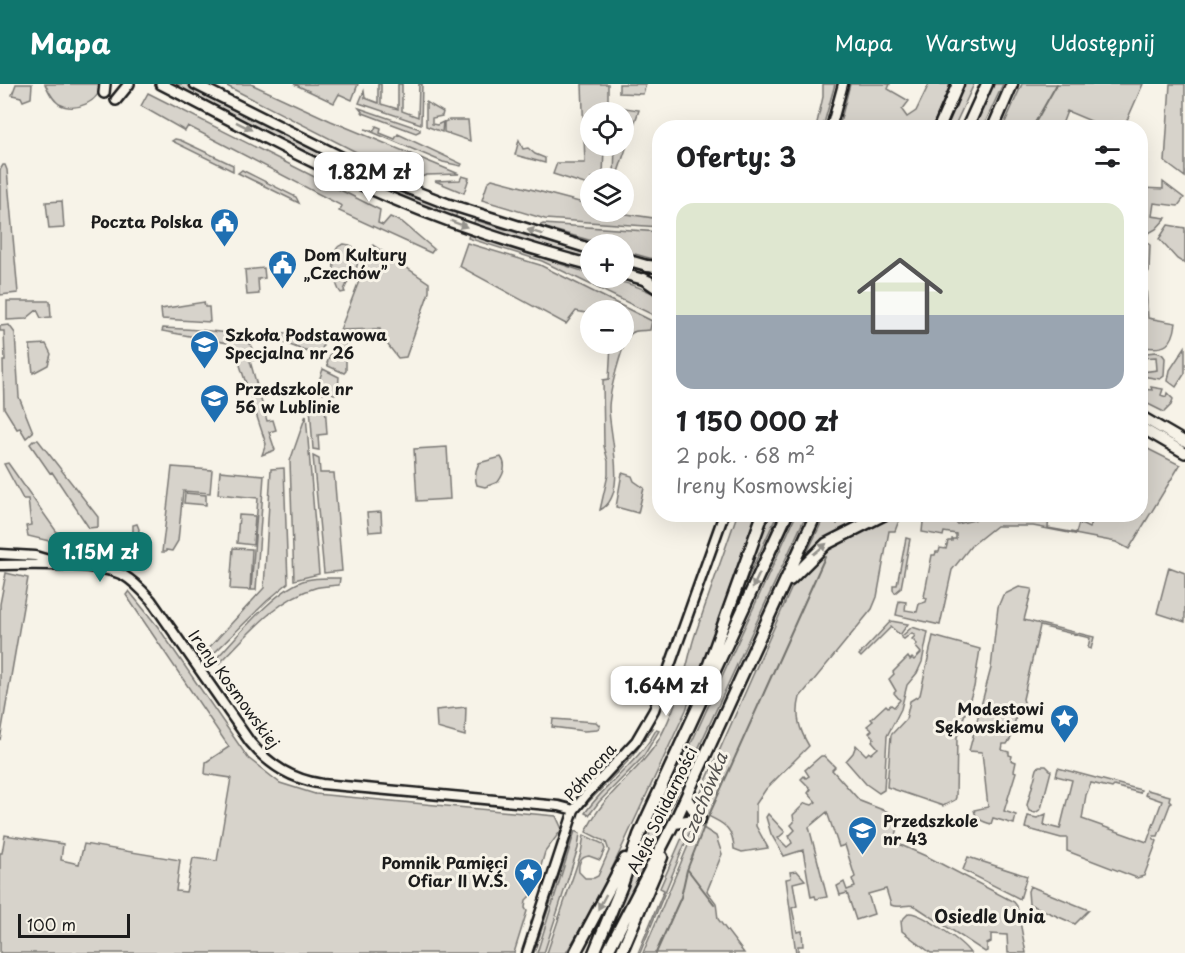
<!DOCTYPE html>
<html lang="pl">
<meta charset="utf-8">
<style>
body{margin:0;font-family:"Playpen Sans",sans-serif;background:#f6f6f6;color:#202124;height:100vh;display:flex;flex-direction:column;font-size:22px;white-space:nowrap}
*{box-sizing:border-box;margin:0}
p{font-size:20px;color:#757577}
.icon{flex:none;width:33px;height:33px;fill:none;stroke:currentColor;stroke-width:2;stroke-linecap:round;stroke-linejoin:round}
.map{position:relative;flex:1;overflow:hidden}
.details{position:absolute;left:652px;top:36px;width:496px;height:402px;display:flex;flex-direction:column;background:#fff;border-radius:24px;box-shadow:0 6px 24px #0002}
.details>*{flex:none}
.tools{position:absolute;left:580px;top:18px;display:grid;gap:12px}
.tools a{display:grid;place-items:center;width:54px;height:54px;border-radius:50%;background:#fff;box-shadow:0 6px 24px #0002;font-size:30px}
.scale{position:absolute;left:18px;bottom:15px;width:112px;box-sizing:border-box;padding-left:6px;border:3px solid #1c1c1c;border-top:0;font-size:16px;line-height:21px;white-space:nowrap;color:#1c1c1c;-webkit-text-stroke:4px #f7f3e8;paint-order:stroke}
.price{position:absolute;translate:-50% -51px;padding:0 14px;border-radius:12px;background:#fff;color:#222;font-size:20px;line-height:39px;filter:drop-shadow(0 2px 3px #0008)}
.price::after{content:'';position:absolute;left:50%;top:36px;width:18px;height:14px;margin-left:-9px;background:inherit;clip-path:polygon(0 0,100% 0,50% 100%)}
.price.active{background:#0f766e;color:#fff}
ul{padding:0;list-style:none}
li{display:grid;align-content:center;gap:12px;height:318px;padding:0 24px}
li+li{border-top:2px solid #e0e0e0}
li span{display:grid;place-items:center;height:186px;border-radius:18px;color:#555}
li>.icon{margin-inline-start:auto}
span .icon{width:108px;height:108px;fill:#fffc;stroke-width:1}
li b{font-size:26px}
h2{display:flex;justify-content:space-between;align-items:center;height:72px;padding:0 24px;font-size:26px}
header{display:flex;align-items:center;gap:36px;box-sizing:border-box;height:84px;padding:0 30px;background:#0f766e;color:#fff}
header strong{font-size:28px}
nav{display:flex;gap:33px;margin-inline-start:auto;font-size:21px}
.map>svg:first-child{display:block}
.green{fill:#d7d3cb;stroke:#7a7874;stroke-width:1.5}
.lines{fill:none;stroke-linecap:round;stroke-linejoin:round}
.stream{stroke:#72716c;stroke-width:2}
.tertiary-casing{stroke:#1c1c1c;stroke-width:13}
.secondary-casing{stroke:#1c1c1c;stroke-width:14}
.primary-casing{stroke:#1c1c1c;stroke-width:15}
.tertiary{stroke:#f7f3e8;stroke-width:8}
.secondary{stroke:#f7f3e8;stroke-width:9}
.primary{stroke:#f7f3e8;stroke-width:10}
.oneway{fill:#94928c}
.labels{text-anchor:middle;stroke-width:6;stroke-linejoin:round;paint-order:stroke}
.poi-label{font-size:16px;font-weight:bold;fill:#1c1c1c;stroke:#f7f3e8;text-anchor:start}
.street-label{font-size:16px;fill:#1c1c1c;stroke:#f7f3e8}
.water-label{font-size:18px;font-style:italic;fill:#565452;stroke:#f7f3e8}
.neighbourhood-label{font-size:18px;font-weight:bold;fill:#1c1c1c;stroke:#f7f3e8}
</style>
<header>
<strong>Mapa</strong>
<nav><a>Mapa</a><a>Warstwy</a><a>Udostępnij</a></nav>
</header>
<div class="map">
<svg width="1185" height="869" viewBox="0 0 1185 869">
<rect width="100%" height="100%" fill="#f7f3e8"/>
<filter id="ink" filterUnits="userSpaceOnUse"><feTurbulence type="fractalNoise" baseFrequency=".0167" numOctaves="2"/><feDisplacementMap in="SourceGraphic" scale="12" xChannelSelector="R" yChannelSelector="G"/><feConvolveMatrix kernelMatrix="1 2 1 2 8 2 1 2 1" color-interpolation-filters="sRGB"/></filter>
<g filter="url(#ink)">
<path class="green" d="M16,0h16l-1,14 -8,3 -2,-4 -9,-2z
M45,0h56c-1,18 -26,29 -42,20 -7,-5 -10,-12 -14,-20z
M172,0h14l195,99 76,30 -2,5c-98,-37 -190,-87 -283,-134z
M223,0h28l80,37 128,53 -32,1 -9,3 -54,-22z
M294,0h64l-6,16 -13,-6 -5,9z
M378,0h3v20l17,5v-25h4v27l16,6 1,-33h3l-1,40 -62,-21 5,-12 1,7 13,5z
M582,0h26v28h-17v34h13l-1,31 11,-1 1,-30h9v-34h-6l1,-5 20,3 -23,68h-25v8l-38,-12 4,-11h28z
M619,0h27l-3,10 -24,-1z
M823,0h12l-12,43h-7l7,-30z
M850,0h40l-2,5 21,12 -7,9 5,7 9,-6 13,-27h20v4l-17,39h-93z
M962,0h12l-20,43 -12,1z
M992,0h11l-20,43 -10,1z
M1022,0h121l-19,43h-19l-38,-16 -6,16h-58z
M1170,0h15v93l-20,-15z
M148,9l232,117 -2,13 5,2 7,-8 12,5 32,27 -3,4 -92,-42 3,-5 -154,-80 -3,5 -44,-25z
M426,18l17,10 -1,4 -10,2v6l5,1 6,-3 -1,10 -16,-6z
M359,24l61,21v2l-4,2 -53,-20z
M449,36h19l2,21 -26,-9v-10z
M376,42l5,2 -1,5 15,6 3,-5 64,30 -1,2 -18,-4 -78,-33 9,2z
M175,55l5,1 53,25v6l-61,-30z
M519,56l4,9 5,-1 7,6 10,4v5l-30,-8z
M3,81h2l2,5 11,123 -18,2v-125z
M242,86l54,27 3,6 -61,-30z
M462,92l7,2 -5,15 -29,-12 25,-1z
M492,95l99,26v7h22l47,7v8l-115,-8 -63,-19 6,-18z
M1163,98l21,16 -6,8 -24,-3 -2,13 14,2 -10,11 -9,5 -5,-5v-41l21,1z
M62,117l2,27 -15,1 -3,-27z
M475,136l116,35v5l-71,-19 -47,-16z
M543,140l117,8v29l-36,-10v-7h-21l-64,-18z
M1168,141l17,3v36l-8,-5 -18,-20z
M469,150l122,40v4c22,0 49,8 69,19l-4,16 -3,2 -111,-54 -74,-23z
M1142,155l8,6 -1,26 -7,9z
M467,159l73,22 112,56 -2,9c-7,1 -17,-1 -21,6 -8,11 -20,58 -20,72 0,25 20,88 -9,102l8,-35v-14l-4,-15 -1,-66 6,-1 2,-35h13v-34h-33v4l-15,-3 -10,13 -107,-58z
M344,160c18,1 15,17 11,29h-3l-8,17 1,2 -4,1c-6,-6 -10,-35 -5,-43 2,-4 3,-4 8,-6z
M373,161l56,38v9l-23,65 -8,1 -17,-22 -1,-7 -40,1z
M264,184l1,10 -7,1 1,15 -12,1 -2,-25z
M1146,202l2,32 28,5c-3,23 -11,27 -33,24l-1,-6v-54z
M7,217h43l1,16 -10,1 -4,-8 -11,9 -19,1z
M204,218l1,5h4l1,15 -48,-3 -1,-10z
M9,241l6,8 4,64 14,35 -7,6 -6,-10 -3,1 -13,-21 -1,-47h2l-1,-30h-4v-5z
M163,244c16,1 70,2 82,10 6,4 8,14 11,21l-6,2 17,60 6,-1 3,10 -7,2 6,18 -13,5 4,-11 -33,-100 -71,-13z
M305,248l15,5 3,8 -2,10h-5l-55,-21z
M346,253v34l-2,2 -16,-7 -1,-3 10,-25z
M46,260l5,10 -3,11 -15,8 -3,-28z
M1185,263v26l-9,14 -8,-6 2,-11z
M1156,268l6,2 3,4 -1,18 -4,3 -18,-3v-4l15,-2 -1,-13 -14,1 4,-5z
M323,285l16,8 -1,13 -3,4 -20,-2z
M1151,303l12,2 -2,6 5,2 1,-4 6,6 -2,6 -7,7 -22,-11v-12l10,1z
M325,320l2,30 -9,1 1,15 -6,-1 -3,-43z
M306,331l13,159 -25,6 -4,-119z
M34,356h4l60,77v10l-9,1 -37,-56 -2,1 -20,-29z
M447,363l3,52 -33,2 -3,-52z
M1144,363l36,18 -51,84 -13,-7 -83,-16h-37l-25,20 -19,24 -12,55 -44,-10 3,-14 7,1 -1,8 12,2 2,-8 7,-2 1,-4 -3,-1 8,-42h3l1,-3h3l1,-4 6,1 2,-8h4v-2h4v-5l-12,-2 -1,4 -21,-4 1,-10c9,-6 21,-8 31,-7l3,9 37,-9h55l-1,13 28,5 3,-10 10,5 7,-13 46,-1v-65z
M313,372l6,3 1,14h14l8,98 -18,2z
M501,373c6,8 3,17 -3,25l-13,5 -8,-2c-3,-8 -2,-14 2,-22z
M8,379l58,82 -38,-9 -2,-10 5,-1 -3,-26h-5l-19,-35z
M172,383l40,3 -2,23 -27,-2 -5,50 -6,10 -6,-1v2h-4z
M284,384l4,115 -21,18 -58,57 -4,-6 59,-64 7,-119z
M220,387l44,4 -8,115h-5l7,-92 -40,-4z
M622,389l10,3 2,5 10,7 -6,25 -22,-6z
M185,409l21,2v10l-22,-2z
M381,428l1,19 -13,1 -2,-19z
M239,431l16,1 -2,29 -16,-2z
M737,431h19l-70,195 -78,167 -19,38 -23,38h-19l34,-100 3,-18 19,9 2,5 -5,11 -11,-4c-9,1 -11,8 -10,16l6,6h9l4,-2 11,-25 -3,-9 -20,-10c16,-38 53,-59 73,-93 16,-28 25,-60 32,-90 3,-14 9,-27 13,-40 11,-31 22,-63 33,-94z
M767,431h10l-47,102z
M796,431h10l-202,438h-9z
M825,431h49l-33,14 -34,24z
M893,431h11l-6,8 -3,8h-6l-12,66 -5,12 -72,88c-5,19 -1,32 9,49l-43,43 -10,15v22l12,22 -26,4 -8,-3c-1,-36 -32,-24 -37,-48l95,-214c26,-39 60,-53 101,-72z
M137,440l2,5 -4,31 -2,2h-14l-32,-10 -9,-12 55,-4v-11z
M906,454l4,1 -9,49 -6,5 -2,-3v-5h4z
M233,464l19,1 -2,41 -20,-1z
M1169,483l16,6v49l-28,-9z
M6,489l22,5 -28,162v-136z
M340,494l-1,7c-8,1 -17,1 -24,3 -39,11 -68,48 -96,76l-5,-3c22,-23 62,-73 92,-81 11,-3 23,-2 34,-2z
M1019,503l13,2 -8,31 70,17 -3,12 -3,-1 2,-10 -50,-12 -17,73 2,6 -6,-1 -8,34 -4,6h-4l-1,6 7,2v3l3,1 -1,4 5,2 -2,9 2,1 -12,39 12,4 -2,9 -21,-6 -2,6c-8,-2 -15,-5 -17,-14l14,-3 -6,-55 -13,-1 22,-83 7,-61 5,-12z
M129,507l29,36 90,131 32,25 35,11 241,22 6,13 -17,23 -12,41 -7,7 -1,8 2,3 -13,42h-514v-100h2l3,-18 58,9 -2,16 18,4 5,-20 96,16 -4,31 10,1 7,-34 24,3 14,-83 -26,-4 1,-12 23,-15 -103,-152z
M891,537l17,3 -8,11 -9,-8 -30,30 -2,-2z
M912,543l16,5 -6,30 -5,11 -10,12 -6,24 -14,27 -3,54 -5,3 -13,-9 -20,-23 7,-8 3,-8 10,10 3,-3 2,2 7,-6 -6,-7 2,-3 -5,-5 3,-3 -5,-4 6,-5 -2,-2 15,-14 2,2 3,-2 3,2 6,-7 -6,-7 2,-2 -7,-12 5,-5 -1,-2 15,-15 2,3 2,-2 2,2 7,-7 -6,-7 2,-2 -5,-5 3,-3 -3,-3 -8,6 -3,-2z
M933,552l47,13 -6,38 -17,50 -1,60 -1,3 -12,6 -56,-19 4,-52 15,-16 4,-18 10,-6z
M466,623l-1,29 -28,-8 -1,-18z
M553,635l43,3 4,4 -3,4 -13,1 -32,-4z
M650,644h3l-22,30 -50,52c20,-30 51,-51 69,-82z
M656,646l3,1 -16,26 -44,45 -10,13 -4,-2c21,-30 54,-51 71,-83z
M821,672h3l11,11 -3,3 28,31 41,16 -7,25 34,15 86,45 3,4 9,47h-18l-1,-18 -16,-1v8l-4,2v7l-2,1 -70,-46c-8,-3 -16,3 -24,-1l-5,-16 -18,5 6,20 -18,6 -9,-27 -7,2 -3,-9 7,-4 3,8 8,-3 -3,-8 3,-2 -10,-32 -6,2 -12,-35 -18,15 18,70 -11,2 -1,-3 -4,1 -8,-47 -19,6 -13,-22 -5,-17 2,-3 17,18 -7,6 9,9 5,-4 -3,-7 6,-6 -4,-5 3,-3 -1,-7 12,-12 7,2 4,-3 -8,-9 3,-4 -10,-10 3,-3 2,2 3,-2 -4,-6z
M1039,682h7l5,5 -10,38 -6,4 -6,-2 -2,-6 10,-36z
M1058,684l83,22 -1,3 -26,-7 -2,2 -21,-5 -5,12 -4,24 65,23 15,-41 -17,-6 2,-5 23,6 -1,4 2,2 -13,34h-4l-1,2 4,3 -13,35 -7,2 -70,-27v-13h-6l-36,-10 3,-12 9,2 9,-4 -2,11 16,4 12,-49 -16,-4z
M693,740l-53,129h-2l26,-63 -4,-2 24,-55 5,-8z
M700,742l16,10 6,18 -15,37 9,12 2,16 26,34h-101l52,-124z
M571,747l2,2 -39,120h-2z
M575,747l5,2 -2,15 -34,105h-7z
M968,773l59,19 -7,23 -57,-29z
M797,787l8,9 -12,3 4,23 -5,2 5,24 5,-1 1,15h-5v7h-2l-10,-74 5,-1 -1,-6z
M1030,802l59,24 -14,14 -46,-20 -1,-13z
M909,829c12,-1 54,29 61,40h-39l-29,-22 -1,-10z"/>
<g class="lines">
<path class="stream" d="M1032,44l25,-44
M837,440l4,-10
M688,786l26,34
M656,869l25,-56 6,-27 18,-46 120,-267"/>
<defs>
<path id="tertiary" d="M831,44l12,-44
M0,470l35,2 24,7
M0,481c33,0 93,-3 123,10 11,6 20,16 28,25l99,142c20,24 42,37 72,42l237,22 15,4
M527,869l47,-143 11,-14 51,-55 18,-31 70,-196"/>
<path id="secondary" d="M161,0c76,39 152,81 230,114 65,28 132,49 200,67
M195,0l194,97 59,23 143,45
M104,9l1,-9
M116,16l13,-16
M624,175l28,8
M624,190l25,7
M1142,333l43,25
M1142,344l43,25"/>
<path id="primary" d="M939,44l19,-44
M967,44l20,-44
M993,44l19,-44
M647,182l13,1
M644,195l16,11
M790,496l36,-36 59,-30
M699,608l64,-178
M675,739l25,-4 -14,-21
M575,869l50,-94
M594,869l28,-68 17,-50 148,-321
M607,869l70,-136 139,-303
M621,869l41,-96"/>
</defs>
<use href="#tertiary" class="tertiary-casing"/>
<use href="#secondary" class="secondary-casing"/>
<use href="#primary" class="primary-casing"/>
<use href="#tertiary" class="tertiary"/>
<use href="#secondary" class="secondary"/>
<use href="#primary" class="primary"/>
</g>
<defs><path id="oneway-solid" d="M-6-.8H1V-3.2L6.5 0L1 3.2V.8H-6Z" transform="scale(1.5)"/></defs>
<g class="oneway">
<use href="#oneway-solid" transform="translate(244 42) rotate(27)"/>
<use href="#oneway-solid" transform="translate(459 140) rotate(21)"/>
<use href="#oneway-solid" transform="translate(535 148) rotate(-163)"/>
<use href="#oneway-solid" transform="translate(820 465) rotate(-39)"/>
<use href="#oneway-solid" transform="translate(756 497) rotate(115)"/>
<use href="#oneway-solid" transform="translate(602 818) rotate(118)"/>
</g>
</g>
<defs>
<symbol id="civic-pin" viewBox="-11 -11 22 30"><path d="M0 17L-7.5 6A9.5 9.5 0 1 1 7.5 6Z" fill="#1f6fb2" stroke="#f7f3e8"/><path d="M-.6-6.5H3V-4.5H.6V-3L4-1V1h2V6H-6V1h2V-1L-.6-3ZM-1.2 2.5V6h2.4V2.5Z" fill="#fff"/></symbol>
<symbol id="school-pin" viewBox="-11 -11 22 30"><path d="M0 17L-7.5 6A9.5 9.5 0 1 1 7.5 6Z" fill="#1f6fb2" stroke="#f7f3e8"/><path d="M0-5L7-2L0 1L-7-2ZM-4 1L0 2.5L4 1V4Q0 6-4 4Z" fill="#fff"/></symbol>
<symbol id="sight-pin" viewBox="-11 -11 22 30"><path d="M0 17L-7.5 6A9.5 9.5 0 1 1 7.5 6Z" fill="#1f6fb2" stroke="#f7f3e8"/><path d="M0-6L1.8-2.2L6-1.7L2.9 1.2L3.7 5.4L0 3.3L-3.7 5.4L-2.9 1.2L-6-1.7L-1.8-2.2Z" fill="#fff"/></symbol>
</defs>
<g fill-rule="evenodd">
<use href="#civic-pin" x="208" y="122" width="33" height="45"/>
<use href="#civic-pin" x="266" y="164" width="33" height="45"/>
<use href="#school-pin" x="188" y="244" width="33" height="45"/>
<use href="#school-pin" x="198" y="298" width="33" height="45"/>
<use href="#sight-pin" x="1048" y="618" width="33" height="45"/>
<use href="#school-pin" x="846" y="730" width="33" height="45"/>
<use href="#sight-pin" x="512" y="772" width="33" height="45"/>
</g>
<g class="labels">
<g class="poi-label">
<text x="203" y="144" text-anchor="end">Poczta Polska</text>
<text x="304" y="177">Dom Kultury<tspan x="304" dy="18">„Czechów”</tspan></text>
<text x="225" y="257">Szkoła Podstawowa<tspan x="225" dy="18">Specjalna nr 26</tspan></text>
<text x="235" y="311">Przedszkole nr<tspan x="235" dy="18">56 w Lublinie</tspan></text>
<text x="1044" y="631" text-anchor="end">Modestowi<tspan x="1044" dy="18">Sękowskiemu</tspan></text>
<text x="883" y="743">Przedszkole<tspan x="883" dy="18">nr 43</tspan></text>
<text x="508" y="785" text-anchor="end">Pomnik Pamięci<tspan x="508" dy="18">Ofiar II W.Ś.</tspan></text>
</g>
<g class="street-label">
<text transform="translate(234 605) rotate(54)" y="6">Ireny Kosmowskiej</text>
<text transform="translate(590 688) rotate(-49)" y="6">Północna</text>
<text transform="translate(662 726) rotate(-64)" y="6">Aleja Solidarności</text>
</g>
<g class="water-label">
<text transform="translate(704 715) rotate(-68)" y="6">Czechówka</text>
</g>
<g class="neighbourhood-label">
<text x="990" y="839">Osiedle Unia</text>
</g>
</g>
</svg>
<div class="tools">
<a><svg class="icon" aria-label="locate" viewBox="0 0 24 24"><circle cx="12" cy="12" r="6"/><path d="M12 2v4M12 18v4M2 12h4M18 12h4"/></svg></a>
<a><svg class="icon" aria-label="layers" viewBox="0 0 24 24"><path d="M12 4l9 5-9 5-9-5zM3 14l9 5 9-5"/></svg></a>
<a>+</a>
<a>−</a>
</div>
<div class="scale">100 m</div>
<b class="price" style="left:369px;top:119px">1.82M zł</b>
<b class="price active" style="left:100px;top:499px">1.15M zł</b>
<b class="price" style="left:666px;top:633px">1.64M zł</b>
<section class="details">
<h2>Oferty: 3<svg class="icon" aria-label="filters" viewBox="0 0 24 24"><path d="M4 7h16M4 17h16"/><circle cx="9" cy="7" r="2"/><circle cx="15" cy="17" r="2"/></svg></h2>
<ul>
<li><span style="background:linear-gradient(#dfe7d0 60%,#9aa5b1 0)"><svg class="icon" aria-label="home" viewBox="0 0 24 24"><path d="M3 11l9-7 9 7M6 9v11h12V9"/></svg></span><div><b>1 150 000 zł</b><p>2 pok. · 68 m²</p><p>Ireny Kosmowskiej</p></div></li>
</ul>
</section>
</div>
